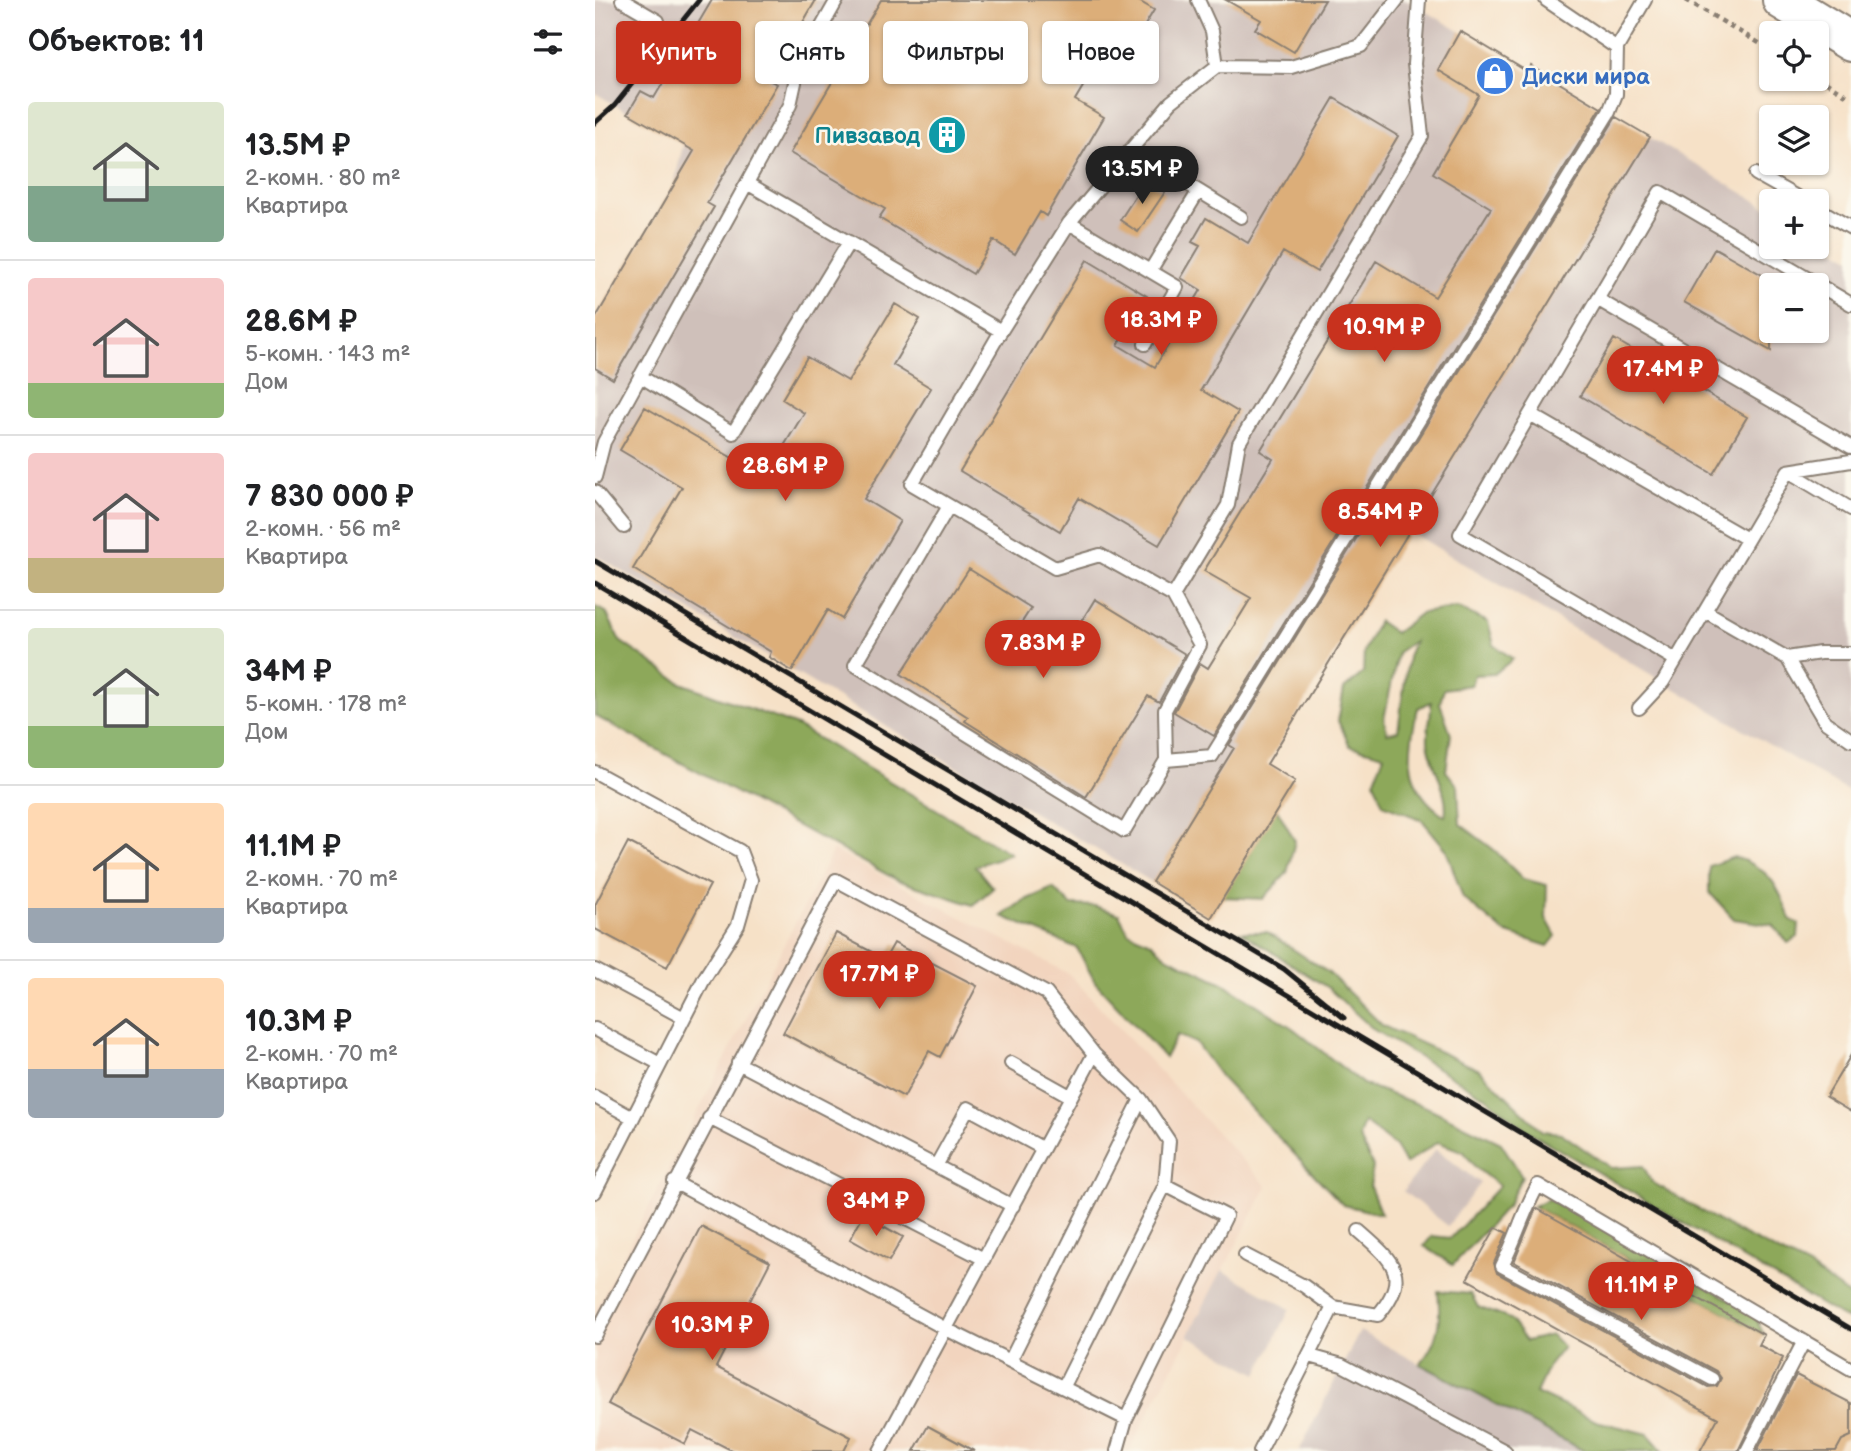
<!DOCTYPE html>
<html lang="ru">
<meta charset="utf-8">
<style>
body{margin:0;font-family:"Balsamiq Sans",sans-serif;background:#f2f2f2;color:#202124;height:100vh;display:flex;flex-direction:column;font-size:26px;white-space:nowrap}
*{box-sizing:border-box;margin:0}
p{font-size:23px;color:#757577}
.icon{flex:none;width:38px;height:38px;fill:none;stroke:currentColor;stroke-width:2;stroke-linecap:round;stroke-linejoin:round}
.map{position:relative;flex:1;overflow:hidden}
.side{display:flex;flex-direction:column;background:#fff;width:595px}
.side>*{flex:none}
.banner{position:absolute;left:21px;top:21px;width:665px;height:63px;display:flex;gap:14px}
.controls{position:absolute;left:1164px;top:21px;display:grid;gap:14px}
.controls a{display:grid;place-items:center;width:70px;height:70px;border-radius:7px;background:#fff;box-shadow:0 2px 5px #0004;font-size:35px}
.price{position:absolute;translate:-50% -60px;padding:0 16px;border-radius:24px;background:#c8321e;color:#fff;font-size:23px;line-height:46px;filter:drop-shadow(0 2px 4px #0008)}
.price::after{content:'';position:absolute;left:50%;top:42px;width:21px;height:16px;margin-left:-10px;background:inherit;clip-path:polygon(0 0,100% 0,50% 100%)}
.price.current{background:#222;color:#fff}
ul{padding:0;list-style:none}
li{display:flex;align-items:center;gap:21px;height:175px;padding:0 28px}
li+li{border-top:2px solid #e0e0e0}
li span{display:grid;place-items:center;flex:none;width:196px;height:140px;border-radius:7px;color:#555}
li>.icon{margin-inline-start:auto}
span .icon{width:84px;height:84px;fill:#fffc;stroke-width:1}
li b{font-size:30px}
h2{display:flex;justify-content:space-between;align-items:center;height:84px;padding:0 28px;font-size:30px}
.chip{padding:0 24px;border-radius:7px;background:#fff;box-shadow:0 2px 5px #0004;font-size:24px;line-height:63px}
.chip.current{background:#c8321e;color:#fff}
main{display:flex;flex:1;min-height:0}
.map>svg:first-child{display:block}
.built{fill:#f2d4be}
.industrial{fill:#cfc0ba;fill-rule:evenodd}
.forest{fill:#8da85a;stroke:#54623b;stroke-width:2;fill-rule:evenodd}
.building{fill:#dcae79}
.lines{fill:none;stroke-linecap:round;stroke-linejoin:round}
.service-casing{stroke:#897e72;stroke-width:16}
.primary-casing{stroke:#897e72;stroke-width:42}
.path{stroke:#897e72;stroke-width:4.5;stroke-dasharray:5 5;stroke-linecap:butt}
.service{stroke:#fff;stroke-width:12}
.primary{stroke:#fff;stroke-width:38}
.rail{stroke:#1c1c1c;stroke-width:5}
.labels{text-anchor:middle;stroke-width:5;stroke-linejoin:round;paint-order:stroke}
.shop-label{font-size:23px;font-weight:bold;fill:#366cbe;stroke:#fbf7ec;text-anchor:start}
.culture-label{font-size:23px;font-weight:bold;fill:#0d838f;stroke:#fbf7ec;text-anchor:end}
</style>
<main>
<section class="side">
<h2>Объектов: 11<svg class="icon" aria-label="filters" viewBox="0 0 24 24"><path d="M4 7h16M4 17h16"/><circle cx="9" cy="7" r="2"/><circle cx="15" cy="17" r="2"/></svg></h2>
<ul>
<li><span style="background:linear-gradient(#dfe7d0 60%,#7fa58c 0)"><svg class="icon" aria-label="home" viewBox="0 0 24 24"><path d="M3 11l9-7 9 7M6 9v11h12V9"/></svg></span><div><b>13.5M ₽</b><p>2-комн. · 80 m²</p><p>Квартира</p></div></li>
<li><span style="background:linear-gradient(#f6c9c9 75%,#8fb573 0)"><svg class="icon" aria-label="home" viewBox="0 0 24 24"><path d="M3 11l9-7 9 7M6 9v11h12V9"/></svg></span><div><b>28.6M ₽</b><p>5-комн. · 143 m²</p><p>Дом</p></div></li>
<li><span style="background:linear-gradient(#f6c9c9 75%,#c2b280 0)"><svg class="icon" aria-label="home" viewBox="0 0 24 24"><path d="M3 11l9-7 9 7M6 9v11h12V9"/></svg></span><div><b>7 830 000 ₽</b><p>2-комн. · 56 m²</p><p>Квартира</p></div></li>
<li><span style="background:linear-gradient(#dfe7d0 70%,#8fb573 0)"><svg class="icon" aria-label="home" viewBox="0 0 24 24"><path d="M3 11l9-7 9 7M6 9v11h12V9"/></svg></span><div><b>34M ₽</b><p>5-комн. · 178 m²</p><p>Дом</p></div></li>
<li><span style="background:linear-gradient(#ffd9b3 75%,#9aa5b1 0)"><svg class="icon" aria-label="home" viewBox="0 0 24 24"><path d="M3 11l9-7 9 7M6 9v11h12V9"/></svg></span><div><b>11.1M ₽</b><p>2-комн. · 70 m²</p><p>Квартира</p></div></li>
<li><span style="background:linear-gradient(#ffd9b3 65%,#9aa5b1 0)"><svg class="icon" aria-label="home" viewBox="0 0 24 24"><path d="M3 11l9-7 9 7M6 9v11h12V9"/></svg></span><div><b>10.3M ₽</b><p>2-комн. · 70 m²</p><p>Квартира</p></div></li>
</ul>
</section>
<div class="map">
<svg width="1256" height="1451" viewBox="0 0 1256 1451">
<rect width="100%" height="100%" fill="#fbf7ec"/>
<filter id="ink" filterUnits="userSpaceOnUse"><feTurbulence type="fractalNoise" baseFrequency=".0143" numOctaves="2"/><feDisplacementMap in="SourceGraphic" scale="14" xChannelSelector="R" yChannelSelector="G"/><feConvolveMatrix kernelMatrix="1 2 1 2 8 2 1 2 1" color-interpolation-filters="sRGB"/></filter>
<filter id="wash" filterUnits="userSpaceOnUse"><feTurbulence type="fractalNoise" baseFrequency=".00686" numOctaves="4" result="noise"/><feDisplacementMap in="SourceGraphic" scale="28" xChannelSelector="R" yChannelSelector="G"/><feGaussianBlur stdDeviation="1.57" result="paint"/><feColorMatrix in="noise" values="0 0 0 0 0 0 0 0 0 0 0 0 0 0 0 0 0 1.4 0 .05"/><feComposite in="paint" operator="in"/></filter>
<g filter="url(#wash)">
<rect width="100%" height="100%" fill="#f6e1c7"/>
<path class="built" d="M238,850l236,124 198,212 -138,265h-534v-140z"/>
<path class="industrial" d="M0,0h721l7,4 2,-4h82l120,71 4,-5 240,144v37h46v-10l34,21v535l-442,-262 -142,233 -115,118 -557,-327v-236l79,-135 9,-39 -88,-52zM1176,285h46v46h-46z
M841,1149l44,34 -32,43 -45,-35z
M627,1270l68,39 -32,65 -70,-38z
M765,1331l60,33 164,87h-285z"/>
<path class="forest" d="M0,607l11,5 14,29 61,42 116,43 214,128 -36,12 18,22 -20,17 -76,-25 -302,-164z
M862,608l31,14 6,23 19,14 -19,15 -20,1 -3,10 -27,4 -4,14 11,31 -5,37 12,15 2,38 33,25 30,30 24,6 -1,33 10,18 -8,10 -44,-14 -41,-34 -17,-49 -24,-29 -39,-16 -9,-23 10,-26 -34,-9 -12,-25 6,-32 19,-16 1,-22 14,-30 17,12 26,-20zM819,641l-6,16 -10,74 -11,2 -3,-14 14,-67zM836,702c1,12 -4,27 -3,39 3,25 22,52 17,75 -42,-27 -38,-65 -27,-108z
M682,809l18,32 -8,32 -24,26 -40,-2z
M1139,857c35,11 44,27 56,62l9,5 -1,13 -10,6 -15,-18 -39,-6 -25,-27v-26z
M458,888l18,17 24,1 24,8 9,18 23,10 17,15 55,26 71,46 69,55 68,25 70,34 21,33 -14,29 -55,60 -29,-19 8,-10 19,2 48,-52 -24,-19 -11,-15 -26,-10 -33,22 -10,-18 -31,-24 -5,15 14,30 -3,20 11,27 -38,-9 -122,-128 -25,-34 -19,-8 -12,23 -70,-76 -18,-34 -75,-32 21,-15z
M646,932h26l62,41 54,53 97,44 62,61 19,2 50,35 32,-2 9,16 84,49 73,36 42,30v25l-325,-192 -39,-32 -113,-68 -46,-42z
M953,1199l74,38 132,77 10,21 -231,-129z
M843,1291l33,3 7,13 32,12 16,22 25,-6 12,12 -14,18 -13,28 60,28 52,13 15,17h-79l-164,-87c19,-23 21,-43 18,-73z"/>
<g id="blocks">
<path class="building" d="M117,0h104l-47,80 8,4 -70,119 7,4 -101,172 -18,-11v-49l99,-168 -66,-38 13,-22 13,7z
M286,0h256l17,10 -28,47 -19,-11 -32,54 29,17 -58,99 -6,-4 -25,42 -22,-14 -20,34 -94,-56 6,-9 -95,-56z
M631,0h99l-31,52 -39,-23 6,-9z
M865,31l68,41 3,-6 70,42 -387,628 -40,-24 26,-49 8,5 43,-70 -47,-27 69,-112 -13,-8 116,-190 59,36 56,-89 -58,-35 46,-78 -41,-25z
M739,98l64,38 -81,136 -34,-20 -82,138 37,22 -79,133 -80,-47 -19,33 -100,-60 127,-211 60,36 -29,49 37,22 46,-77 -20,-12 19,-32 -8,-4 14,-24 42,25z
M1021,117l34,20 -383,627 28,17 -84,137 -59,-36 82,-134 -5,-3z
M551,180l19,12 -27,40 -18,-12z
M1120,248l56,32v71l-87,-49z
M300,304l25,15 -27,46 38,23 -67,111 36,22 -58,98 -14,-9 -36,61 -23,-14 2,-5 -138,-83 49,-82 -62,-37 25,-43 120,70 39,-64 -22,-14 25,-42 41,24z
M1019,339l133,78 -34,57 -133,-78z
M374,569l62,39 -18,28 43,27 39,-64 90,55 -26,48 -11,-6 -62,101 -121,-76 3,-4 -67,-43z
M33,842l82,43 -43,82 -72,-38v-24z
M241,933l49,26 9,-16 83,43 -37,71 -11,-6 -25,46 -121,-64z
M1256,1055v57l-25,-15z
M941,1208l228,127 -5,10 24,13 -45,93h-38l18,-33 -251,-139 29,-52 11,6 -13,30 3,10 211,114 9,-1 4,-8 -5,-7 -202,-109z
M268,1215l40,22 -14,24 -39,-22z
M106,1226l69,36 -54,105 135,70 -7,14h-111l-41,-21 -7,14 -77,-40z
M1201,1375l55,28v33l-9,4 -6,11h-79z
M333,1426l46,25h-60z"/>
</g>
</g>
<g filter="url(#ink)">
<use href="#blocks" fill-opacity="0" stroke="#897e72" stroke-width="2"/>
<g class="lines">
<defs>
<path id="service" d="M27,0l36,21
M603,0l14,31 5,35
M951,0l71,48
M537,150l109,67
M1161,174l48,27
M152,183l254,148
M1222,208l34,20
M474,223l108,64 -32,57
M555,271l48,-79
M1002,299l254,148
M45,376l93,57 116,-191
M935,414l217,125
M1193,471l63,38
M0,477l9,-35 186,-337 8,-36 39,-69
M0,492l29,35
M354,506l-94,159 269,166 42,-71 -1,-50 35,-65 -27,-49 -73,-41 -45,13 -143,-84 89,-153 68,-108 102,-121 46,-36 74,1 70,-21 36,-46
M578,596l55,-91 11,-62 183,-307 -8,-72 5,-64
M1110,611l82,47 38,64 26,18
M1192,658l33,-5h31
M1081,660l-216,-126 200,-342 191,112
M1044,708l24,-26 125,-211 63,-10
M571,760l46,-4 397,-644 7,-18 1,-46 28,-48
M0,772l145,79 11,29 -13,45 -33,52 -110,215
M0,970l89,48
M0,1029l65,35
M143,1063l275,143
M416,1063l59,33
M0,1097l38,21
M114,1118l275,141
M341,1166l32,-58 74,40
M79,1182l270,146 182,91
M650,1255l59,31 29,21 45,8c34,-40 14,-55 -19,-84
M0,1336l241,-456 210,113 48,61 47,45 28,42 -4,44
M715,1356l32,9 163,86
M415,1361l131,-262
M1117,1379l-210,-113c14,-27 21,-54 36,-81l313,184
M469,1386l101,-201 61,31 -100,203 -9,32
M285,1451l214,-397
M665,1451l73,-144
M1152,1451l57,-110"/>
<path id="primary" d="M1187,0l69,42"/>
</defs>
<use href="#service" class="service-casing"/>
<use href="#primary" class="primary-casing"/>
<path class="path" d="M1091,0l85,50
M1222,77l34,21"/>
<use href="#service" class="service"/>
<use href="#primary" class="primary"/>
<path class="rail" d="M0,123l20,-18 84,-105
M0,561l689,408 60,49
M0,583l1256,746"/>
</g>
</g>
<defs>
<symbol id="shop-disc" viewBox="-11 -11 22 22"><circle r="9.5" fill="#3f7fe0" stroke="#fbf7ec"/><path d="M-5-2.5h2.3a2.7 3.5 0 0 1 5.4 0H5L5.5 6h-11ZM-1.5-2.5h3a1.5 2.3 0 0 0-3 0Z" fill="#fff"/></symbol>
<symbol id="building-disc" viewBox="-11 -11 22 22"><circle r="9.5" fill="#0f9aa8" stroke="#fbf7ec"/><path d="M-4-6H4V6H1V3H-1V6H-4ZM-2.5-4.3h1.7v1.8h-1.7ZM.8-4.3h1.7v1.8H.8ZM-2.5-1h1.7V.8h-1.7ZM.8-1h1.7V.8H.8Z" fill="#fff"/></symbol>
</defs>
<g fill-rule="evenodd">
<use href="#shop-disc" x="878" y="54" width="44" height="44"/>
<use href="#building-disc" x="330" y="113" width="44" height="44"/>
</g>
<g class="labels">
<g class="shop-label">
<text x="927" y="84">Диски мира</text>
</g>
<g class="culture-label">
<text x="325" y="143">Пивзавод</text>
</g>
</g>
</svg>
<div class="controls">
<a><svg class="icon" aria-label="locate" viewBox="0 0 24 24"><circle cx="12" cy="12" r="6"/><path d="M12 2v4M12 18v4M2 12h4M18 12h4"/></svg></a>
<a><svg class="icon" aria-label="layers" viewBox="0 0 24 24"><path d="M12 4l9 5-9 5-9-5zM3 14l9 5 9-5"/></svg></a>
<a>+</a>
<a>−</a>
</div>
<b class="price current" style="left:547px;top:206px">13.5M ₽</b>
<b class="price" style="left:566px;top:357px">18.3M ₽</b>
<b class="price" style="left:789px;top:364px">10.9M ₽</b>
<b class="price" style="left:1068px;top:406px">17.4M ₽</b>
<b class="price" style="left:190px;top:503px">28.6M ₽</b>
<b class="price" style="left:785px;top:549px">8.54M ₽</b>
<b class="price" style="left:448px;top:680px">7.83M ₽</b>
<b class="price" style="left:284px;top:1011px">17.7M ₽</b>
<b class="price" style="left:281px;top:1238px">34M ₽</b>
<b class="price" style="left:1046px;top:1322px">11.1M ₽</b>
<b class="price" style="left:117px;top:1362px">10.3M ₽</b>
<div class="banner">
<a class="chip current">Купить</a>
<a class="chip">Снять</a>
<a class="chip">Фильтры</a>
<a class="chip">Новое</a>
</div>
</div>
</main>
